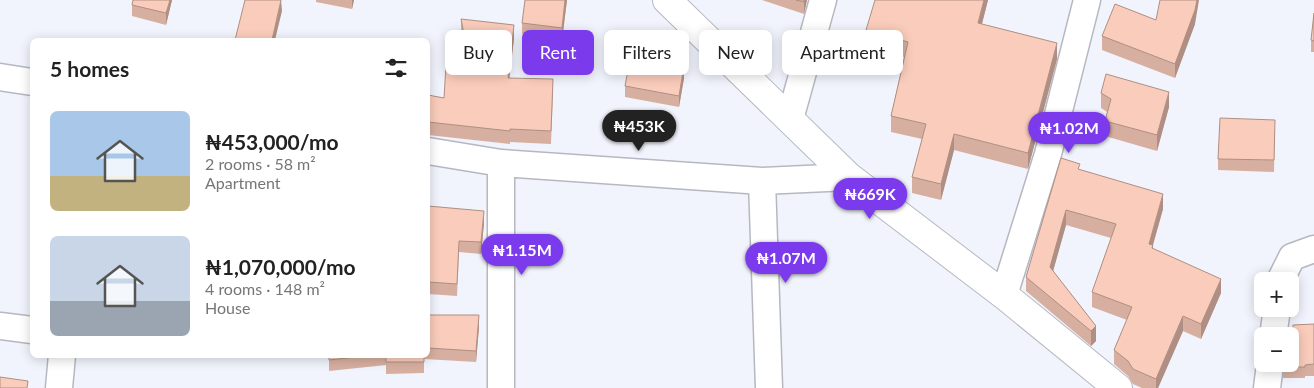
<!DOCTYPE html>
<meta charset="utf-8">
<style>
body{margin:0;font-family:Lato,sans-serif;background:#f2f2f2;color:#222;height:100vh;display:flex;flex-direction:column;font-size:19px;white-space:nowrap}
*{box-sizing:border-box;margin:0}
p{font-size:16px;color:#767676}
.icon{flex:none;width:28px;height:28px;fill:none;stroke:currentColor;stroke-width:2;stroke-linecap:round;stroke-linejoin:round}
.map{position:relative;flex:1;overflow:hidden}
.details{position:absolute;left:30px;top:38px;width:400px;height:320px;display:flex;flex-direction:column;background:#fff;border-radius:8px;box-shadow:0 2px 12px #0003}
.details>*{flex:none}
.top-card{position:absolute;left:445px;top:30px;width:475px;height:45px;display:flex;gap:10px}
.tools{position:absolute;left:1254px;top:272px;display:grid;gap:10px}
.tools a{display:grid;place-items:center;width:45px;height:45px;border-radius:8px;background:#fff;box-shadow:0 2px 12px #0003;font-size:25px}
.price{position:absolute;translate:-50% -42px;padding:0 11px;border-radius:18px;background:#7c3aed;color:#fff;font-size:16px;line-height:32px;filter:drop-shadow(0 1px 2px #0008)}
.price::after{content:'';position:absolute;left:50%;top:30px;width:15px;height:11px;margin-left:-8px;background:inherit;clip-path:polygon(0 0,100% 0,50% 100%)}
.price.active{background:#222;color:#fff}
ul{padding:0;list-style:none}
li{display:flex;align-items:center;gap:15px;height:125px;padding:0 20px}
li span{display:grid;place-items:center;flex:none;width:140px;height:100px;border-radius:8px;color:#555}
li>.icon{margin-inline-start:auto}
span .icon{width:60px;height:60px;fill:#fffc;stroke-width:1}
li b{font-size:21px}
h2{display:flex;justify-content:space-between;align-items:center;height:60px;padding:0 20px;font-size:21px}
.pill{padding:0 18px;border-radius:8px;background:#fff;box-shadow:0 2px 12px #0003;font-size:18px;line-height:45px}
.pill.active{background:#7c3aed;color:#fff}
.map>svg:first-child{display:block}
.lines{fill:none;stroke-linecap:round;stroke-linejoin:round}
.minor-casing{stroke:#b6b8c1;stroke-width:29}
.tertiary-casing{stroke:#b6b8c1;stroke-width:30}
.minor{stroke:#fff;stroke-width:26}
.tertiary{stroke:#fff;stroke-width:28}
.wall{fill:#d7afa1}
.shaded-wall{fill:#af8f83}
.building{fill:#faccbb;stroke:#af8f83}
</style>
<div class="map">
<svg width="1314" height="388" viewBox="0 0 1314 388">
<rect width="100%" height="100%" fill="#f1f4fd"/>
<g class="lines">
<defs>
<path id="minor" d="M0,77l32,5
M790,119l33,-119
M428,151l73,12 261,18 87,-4
M501,163v225
M762,181l7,207
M1280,281l12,-24 22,-8
M1004,295l44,-141 39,-154
M0,326l32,4
M1273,336l4,-27
M59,388l3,-33
M1267,388l3,-24"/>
<path id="tertiary" d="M667,0l182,177 155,118 114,93"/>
</defs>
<use href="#minor" class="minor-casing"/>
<use href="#tertiary" class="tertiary-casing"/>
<use href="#minor" class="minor"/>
<use href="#tertiary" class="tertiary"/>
</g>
<path class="wall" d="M133,0h39l-6,25 -34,-9v-11z
M316,0h38l-2,9 -36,-7z
M525,0h42l-5,40 -40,-6v-11z
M762,0h45l-3,14z
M988,0l-6,24 75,35 -29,110 -74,-19 -13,50 -29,-7v-16l10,-38 -31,-7v-16l13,-59 -38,-11v-16z
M1314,13v39h-3v-12z
M461,19l53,19 -5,40 44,14 -2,52 -41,-2v2l-82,-9v-40l16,3 17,-64z
M1156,20l39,4 -20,54 -73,-28v-14z
M666,52l18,26 -5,29 -54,-10v-11z
M1101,93l68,14 -12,44 -52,-15v-15l2,-9 -6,-4z
M1275,131l-1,41 -56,-2v-11z
M1080,170l83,39 -10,36v4l68,44 -20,46 -18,-8 -25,57h-16l-9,-4 -5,-8 -14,-12v-14l13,-30 -35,-13v-15l19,-54 -45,-13 -13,46 43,55v15l-5,5 -65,-55v-14z
M428,211l56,12 -3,31 -22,-2 -2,44 -29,-2z
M428,315l51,12 -3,35 -52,-3v14l-38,1v-9l-57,6v-16h99z
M1314,324v52h-9v2h-22v-11l10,-25z"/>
<path class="shaded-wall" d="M170,0h2l-6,25v-12z
M281,0l1,11 -7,29h-3z
M352,0h2l-2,9z
M565,0h2l-5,40v-12z
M804,0h3l-3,14z
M984,0h4l-10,39v-16z
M1197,0h2l-4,24 -20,54v-14z
M514,25v13l-6,53v-13z
M1057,43v16l-29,110v-16z
M684,66v12l-5,29v-11z
M1169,92v15l-12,44v-16z
M954,134v16l-13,50v-16z
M1163,194v15l-11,39 1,-3v15l-4,-16z
M1066,210v15l-16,57v-15z
M484,211v12l-3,31v-12z
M1221,279v14l-20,46v-15z
M479,315v12l-3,35v-11z
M1183,316v15l-25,57h-2v-9z
M1096,326v15l-5,5v-15z"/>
<path class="building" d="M133,0h37l-4,13 -34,-8z
M245,0h36l-9,40h-37z
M525,0h40l-3,28 -40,-5z
M796,0h8v2z
M875,0h109l-6,23 79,20 -29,110 -74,-19 -13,50 -29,-7 14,-53 -35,-8 17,-74 -42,-12z
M1160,0h37l-2,10 -20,54 -73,-28 13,-32 41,16z
M1314,13v28l-3,-1z
M461,19l53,6 -6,53 45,1 -2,52 -41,-2v2l-82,-9v-27l16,3 4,-65 16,1z
M634,37l32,6 -2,9 15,3 5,11 -5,30 -54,-10z
M1106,74l63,18 -12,43 -52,-14 6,-22 -10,-6z
M1220,118l55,2 -1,40 -56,-1z
M1061,158l19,6 -2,5 85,25 -14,50 4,1 -1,3 69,31 -20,45 -18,-8 -27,63 -23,-10 -5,-8 -14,-11 18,-43 -40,-15 24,-68 -50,-14 -16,57 46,59 -5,5 -65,-54z
M428,206l56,5 -3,31 -22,-1 -2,43 -29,-2z
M428,315h51l-3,36 -48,-3z
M1314,324v40l-9,1v2h-22l1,-3h6v-22h3v-17z
M329,355h45l-45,5z
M386,355h38v7h-38z
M0,377l28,4 -1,7h-27z"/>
</svg>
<div class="tools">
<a>+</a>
<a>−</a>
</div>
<b class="price active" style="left:639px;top:152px">₦453K</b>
<b class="price" style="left:1069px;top:154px">₦1.02M</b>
<b class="price" style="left:870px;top:220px">₦669K</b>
<b class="price" style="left:522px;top:276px">₦1.15M</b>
<b class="price" style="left:786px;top:284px">₦1.07M</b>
<div class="top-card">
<a class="pill">Buy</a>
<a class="pill active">Rent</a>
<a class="pill">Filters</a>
<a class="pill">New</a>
<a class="pill">Apartment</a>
</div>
<section class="details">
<h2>5 homes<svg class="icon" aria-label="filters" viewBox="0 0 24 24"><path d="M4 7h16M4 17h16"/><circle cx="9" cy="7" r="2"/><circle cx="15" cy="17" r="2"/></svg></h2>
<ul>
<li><span style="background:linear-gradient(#a9c7e8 65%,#c2b280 0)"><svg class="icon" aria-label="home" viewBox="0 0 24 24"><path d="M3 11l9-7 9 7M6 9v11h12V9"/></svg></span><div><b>₦453,000/mo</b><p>2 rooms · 58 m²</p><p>Apartment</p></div></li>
<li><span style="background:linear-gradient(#c9d6e8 65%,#9aa5b1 0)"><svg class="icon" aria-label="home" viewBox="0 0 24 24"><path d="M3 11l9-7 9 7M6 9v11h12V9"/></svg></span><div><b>₦1,070,000/mo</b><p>4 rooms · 148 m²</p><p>House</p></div></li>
</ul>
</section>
</div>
